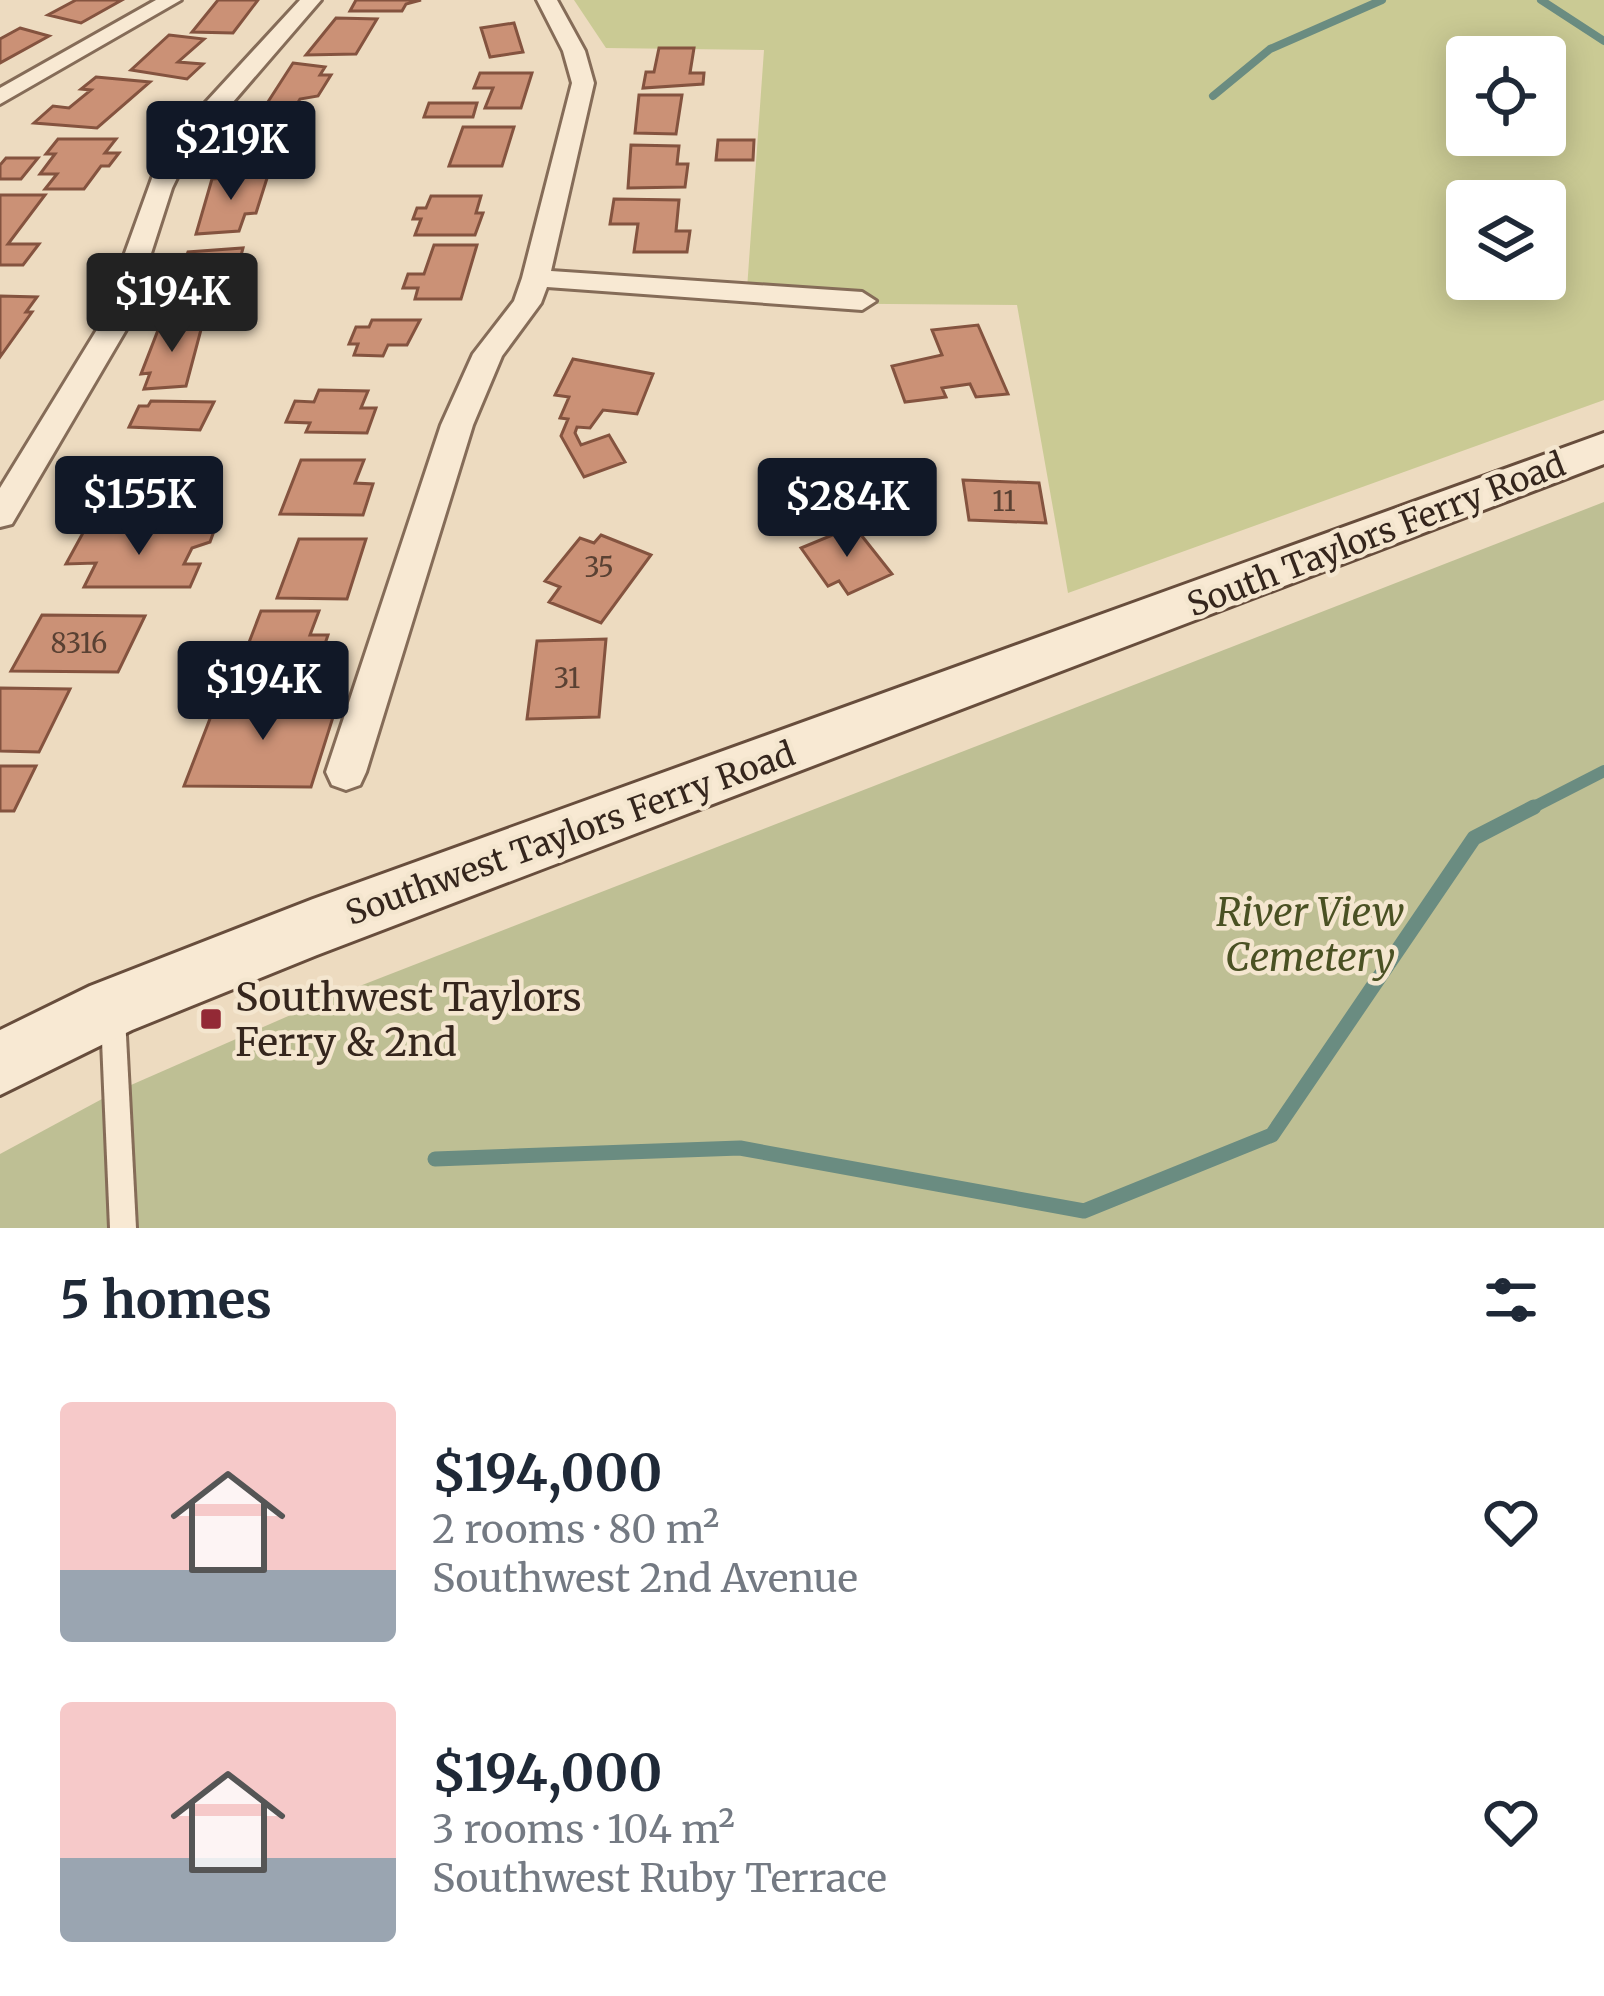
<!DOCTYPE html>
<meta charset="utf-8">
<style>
body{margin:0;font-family:Merriweather,serif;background:#f2f2f3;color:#1f2937;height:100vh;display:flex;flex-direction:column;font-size:45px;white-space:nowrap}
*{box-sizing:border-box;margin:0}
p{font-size:39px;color:#747a83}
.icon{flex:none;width:66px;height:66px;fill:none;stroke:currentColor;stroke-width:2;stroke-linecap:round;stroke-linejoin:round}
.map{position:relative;height:1228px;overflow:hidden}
.drawer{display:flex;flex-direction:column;background:#fff;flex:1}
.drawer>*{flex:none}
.buttons{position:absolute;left:1446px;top:36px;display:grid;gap:24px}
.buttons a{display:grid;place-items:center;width:120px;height:120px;border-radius:12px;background:#fff;box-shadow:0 6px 30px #0003;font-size:60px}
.price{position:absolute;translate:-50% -102px;padding:0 27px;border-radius:12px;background:#111827;color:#fff;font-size:39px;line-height:78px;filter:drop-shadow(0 3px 6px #0008)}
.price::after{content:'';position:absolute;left:50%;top:72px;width:36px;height:27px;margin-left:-18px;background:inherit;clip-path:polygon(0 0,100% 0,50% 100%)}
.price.active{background:#222;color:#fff}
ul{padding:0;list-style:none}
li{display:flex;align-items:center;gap:36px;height:300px;padding:0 60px}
li span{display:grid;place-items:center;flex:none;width:336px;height:240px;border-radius:12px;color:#555}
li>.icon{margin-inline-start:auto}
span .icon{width:144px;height:144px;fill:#fffc;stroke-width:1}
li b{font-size:51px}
h2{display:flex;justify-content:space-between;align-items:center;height:144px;padding:0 60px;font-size:51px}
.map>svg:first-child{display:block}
.green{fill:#caca94;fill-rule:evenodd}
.cemetery{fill:#bebf94}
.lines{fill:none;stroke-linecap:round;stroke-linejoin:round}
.stream-far2{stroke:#6a8c81;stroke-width:8}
.stream-far1{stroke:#6a8c81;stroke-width:12}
.stream{stroke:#6a8c81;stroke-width:15}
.building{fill:#cb9176;stroke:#84533f;stroke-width:3}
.lane-casing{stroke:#856c58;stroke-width:6}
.street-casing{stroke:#856c58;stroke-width:6}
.secondary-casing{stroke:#674d3c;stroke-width:6}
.lane{fill:#f8e9d3;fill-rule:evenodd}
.street{fill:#f8e9d3;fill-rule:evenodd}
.secondary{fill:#f8e9d3;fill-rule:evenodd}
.poi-dot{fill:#932935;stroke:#f4e6cf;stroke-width:4.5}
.labels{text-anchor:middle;stroke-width:9;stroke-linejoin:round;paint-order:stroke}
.number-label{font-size:27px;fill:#5a4133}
.street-label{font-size:33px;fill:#35261d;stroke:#f4e6cf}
.near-park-label{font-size:39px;font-style:italic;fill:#4a5123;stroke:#f4e6cf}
.near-poi-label{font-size:39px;fill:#35261d;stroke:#f4e6cf;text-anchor:start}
</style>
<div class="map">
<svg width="1604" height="1228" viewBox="0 0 1604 1228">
<rect width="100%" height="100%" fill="#eddbc0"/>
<path class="green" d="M574,0h1030v400l-536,193 -51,-288 -271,-2 18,-253 -158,-2zM1467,57h78v78h-78zM1467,201h78v78h-78z"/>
<path class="cemetery" d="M1604,502v726h-1604v-74l115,-62 219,-96z"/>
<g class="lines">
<path class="stream-far2" d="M1541,0l63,41
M1213,96l57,-47 112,-49"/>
<path class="stream-far1" d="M1528,810l76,-39"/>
<path class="stream" d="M435,1159l305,-11 344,63 188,-76 202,-297 60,-31"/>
</g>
<path class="building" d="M76,0h46l-41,23 -33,-8z
M218,0h40l-25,33 -41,-1z
M356,0h65l-15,4 -4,7h-52z
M336,18l41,1 -21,35 -50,1z
M514,23l9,29 -33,5 -9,-29z
M20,28l29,8 -49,27v-24z
M169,35l35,4 -26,23 25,2 -16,15 -56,-9z
M659,48h35l-4,25h14l-1,11 -60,4 3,-16h8z
M293,63l32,4 -5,8h11l-13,21 -18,3 -6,10 -30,-1z
M480,73h52l-11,35h-36l8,-20h-19z
M96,77l54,5 -53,46 -63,-5 19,-17 16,2 22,-18 -10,-1z
M639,95h43l-6,39 -41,-1z
M429,103h48l-4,14h-49z
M251,117h44l-25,44h-15l-4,7h-34z
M463,127h51l-12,39h-53z
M58,139h58l-11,14h14l-10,13h-8l-17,23h-39l12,-15h-17l15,-20h-9z
M718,140h36l-1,20h-37z
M631,145l48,1 -2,18h11l-3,23 -57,1z
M6,158h32l-17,21h-21v-14z
M268,175l-12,38 -11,1 -6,17 -43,3 16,-55z
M0,195h45l-37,49h31l-16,21h-23z
M431,196h50l-5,17h7l-8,22h-60l6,-16h-8l4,-11h9z
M614,199l65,1 -3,31h14l-3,21h-53l4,-28h-28z
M434,245h43l-16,54h-46l3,-11h-15l5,-14h16z
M243,248l-7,26h-11l-9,36 -45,4 5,-18h-4l16,-44z
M0,296l37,1 -11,15h6l-32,45z
M372,320h48l-13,25h-19l-5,11 -29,-1 4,-11h-9l7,-17h13z
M203,322l-17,64 -42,3 6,-16 -9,1 19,-49z
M978,325l30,69 -32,3 -6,-13 -28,4 4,9 -41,5 -13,-36 50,-11 -10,-25z
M573,359l80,15 -16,40 -34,-4 -13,18 -13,-1 -2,6 6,12 28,-10 16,27 -41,15 -23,-41 7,-17 -8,-1 9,-21 -14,-2z
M319,390l49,1 -7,17h15l-9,25 -61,-1 4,-9 -24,-1 9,-21 19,1z
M151,401l63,1 -14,28 -71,-3 10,-21h9z
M301,460h63l-9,23 18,1 -10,31 -83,-1z
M133,466l54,3 -10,22h7l-13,26 -82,1 16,-29 16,-1z
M963,480l76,3 7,40 -77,-3z
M854,526l38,48 -44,20 -9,-13 -11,5 -27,-38z
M84,531h130l-4,11 -18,6 -8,16h16l-10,23h-106l12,-24 -30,1z
M601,535l50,20 -50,68 -52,-21 11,-15 -15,-6 35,-43 14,5z
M299,539h67l-19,60 -70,-1z
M261,611h58l-9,24h18l-15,44h-78z
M42,615l103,1 -27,56 -107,-1z
M606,639l-7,78 -72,2 10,-78z
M0,688l70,1 -31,63 -39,-1z
M218,698h121l-28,89 -127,-1z
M0,766h36l-22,45h-14z"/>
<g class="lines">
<defs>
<path id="lane" d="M113,1005l8,4 4,8 11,211h-26l-9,-211 4,-8z"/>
<path id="street" d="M156,0h25l-181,104v-16z
M300,0h21l-132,153 -17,35 -45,140 -115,196 -12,3v-39l98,-160 57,-158 29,-44z
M537,0h20l28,51 9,32 -43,188 311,21 14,9 -14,9 -315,-23 -6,16 -39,53 -29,69 -107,347 -6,13 -14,5 -14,-5 -6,-13 115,-347 32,-71 41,-53 8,-23 50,-195 -9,-32z"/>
<path id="secondary" d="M1604,433v31l-1287,491 -185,75 -132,65v-65l90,-44 223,-87z"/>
</defs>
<use href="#lane" class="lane-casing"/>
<use href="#street" class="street-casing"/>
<use href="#secondary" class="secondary-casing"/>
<use href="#lane" class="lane"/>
<use href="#street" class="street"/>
<use href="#secondary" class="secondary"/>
</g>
<rect class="poi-dot" x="199" y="1007" width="24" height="24" rx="6"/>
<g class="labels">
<g class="number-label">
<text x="1004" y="511">11</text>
<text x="599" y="577">35</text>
<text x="79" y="653">8316</text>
<text x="567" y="688">31</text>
</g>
<g class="street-label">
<text transform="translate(1376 534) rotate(-21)" y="12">South Taylors Ferry Road</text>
<text transform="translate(570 833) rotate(-20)" y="12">Southwest Taylors Ferry Road</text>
</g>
<g class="near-park-label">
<text x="1310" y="926">River View<tspan x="1310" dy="45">Cemetery</tspan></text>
</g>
<g class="near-poi-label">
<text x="235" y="1011">Southwest Taylors<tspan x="235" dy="45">Ferry &amp; 2nd</tspan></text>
</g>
</g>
</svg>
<div class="buttons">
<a><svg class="icon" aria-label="locate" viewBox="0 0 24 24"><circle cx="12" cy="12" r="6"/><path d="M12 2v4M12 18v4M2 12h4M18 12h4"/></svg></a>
<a><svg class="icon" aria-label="layers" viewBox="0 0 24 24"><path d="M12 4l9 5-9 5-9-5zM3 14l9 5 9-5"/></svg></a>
</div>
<b class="price" style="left:231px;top:203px">$219K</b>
<b class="price active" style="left:172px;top:355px">$194K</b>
<b class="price" style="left:139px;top:558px">$155K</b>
<b class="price" style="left:847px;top:560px">$284K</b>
<b class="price" style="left:263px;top:743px">$194K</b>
</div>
<section class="drawer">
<h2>5 homes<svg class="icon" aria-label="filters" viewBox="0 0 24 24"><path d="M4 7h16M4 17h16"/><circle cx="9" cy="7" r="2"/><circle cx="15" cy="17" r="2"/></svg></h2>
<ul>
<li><span style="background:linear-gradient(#f6c9c9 70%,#9aa5b1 0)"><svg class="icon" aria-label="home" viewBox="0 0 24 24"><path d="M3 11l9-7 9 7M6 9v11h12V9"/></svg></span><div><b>$194,000</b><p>2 rooms · 80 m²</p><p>Southwest 2nd Avenue</p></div><svg class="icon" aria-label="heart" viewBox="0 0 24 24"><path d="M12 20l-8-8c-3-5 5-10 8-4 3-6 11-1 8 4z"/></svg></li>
<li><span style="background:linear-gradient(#f6c9c9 65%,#9aa5b1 0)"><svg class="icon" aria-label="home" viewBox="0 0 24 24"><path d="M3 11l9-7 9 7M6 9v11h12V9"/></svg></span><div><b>$194,000</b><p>3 rooms · 104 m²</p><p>Southwest Ruby Terrace</p></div><svg class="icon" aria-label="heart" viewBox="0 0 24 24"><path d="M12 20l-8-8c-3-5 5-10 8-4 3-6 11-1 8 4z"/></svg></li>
</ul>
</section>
